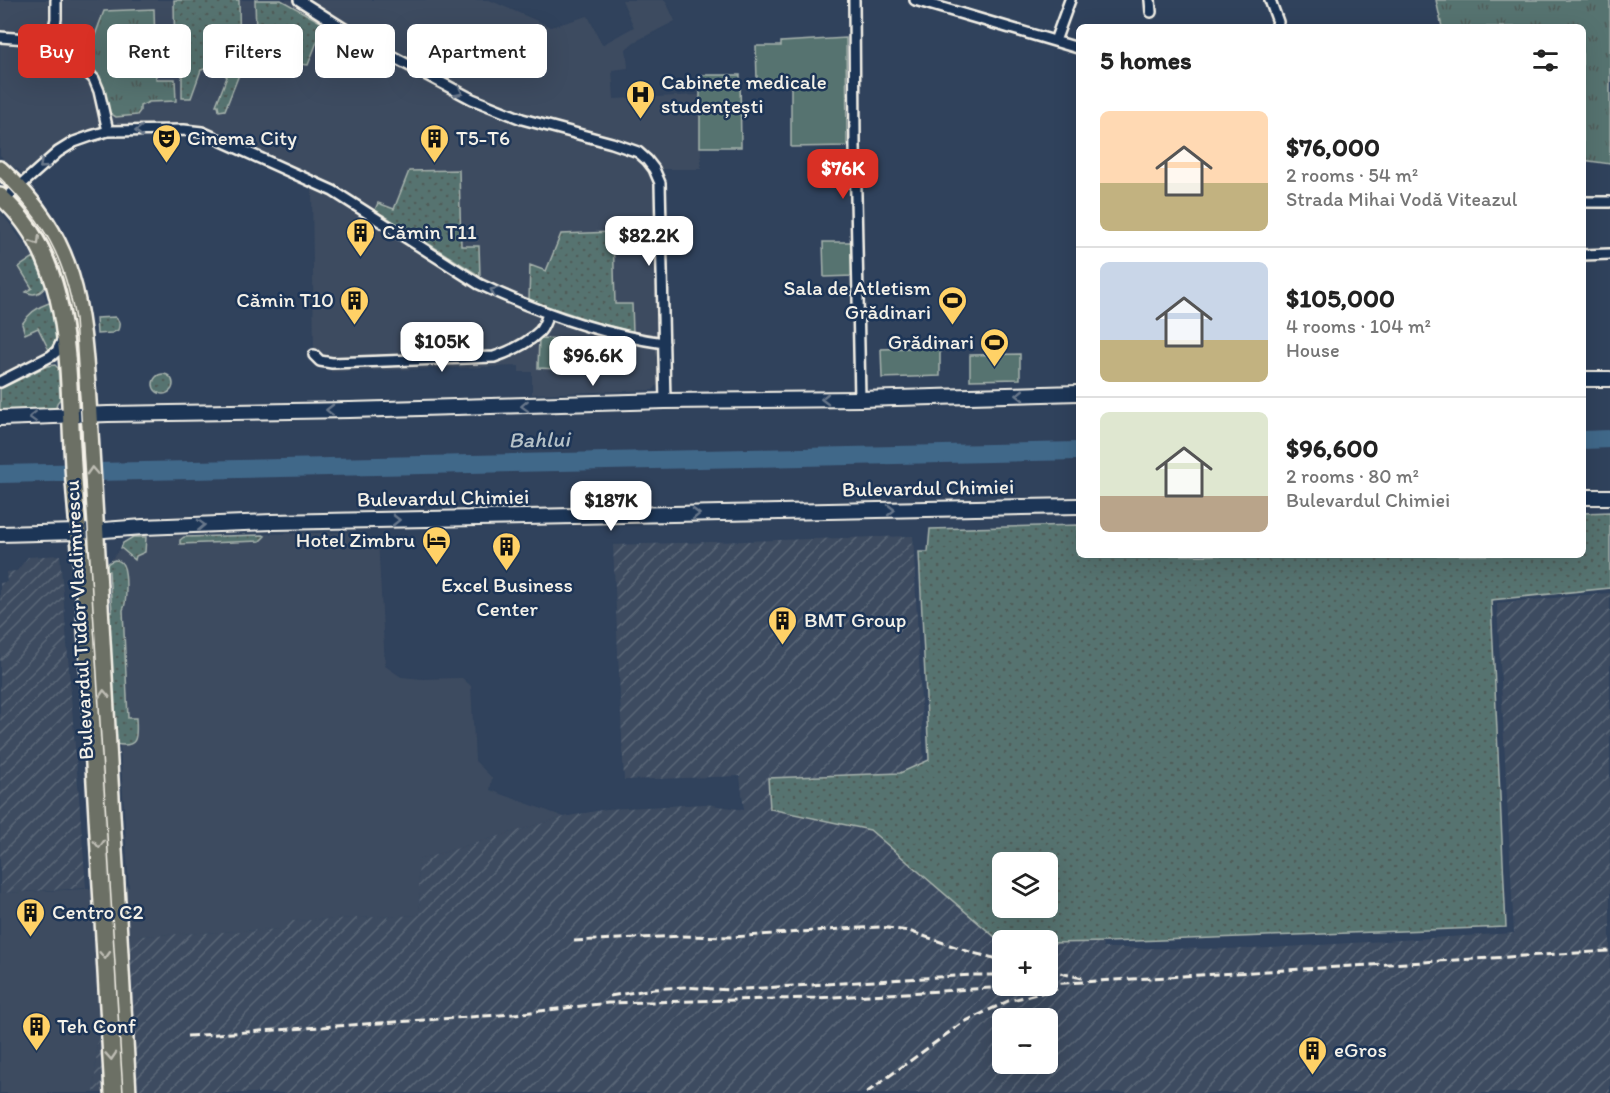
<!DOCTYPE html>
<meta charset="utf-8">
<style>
body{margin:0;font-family:Itim,sans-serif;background:#f6f6f6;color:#222;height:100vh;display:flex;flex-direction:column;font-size:22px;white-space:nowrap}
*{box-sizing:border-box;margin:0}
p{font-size:20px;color:#767676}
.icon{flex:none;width:33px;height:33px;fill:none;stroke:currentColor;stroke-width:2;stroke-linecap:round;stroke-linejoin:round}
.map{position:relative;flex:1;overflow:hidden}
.sheet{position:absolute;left:1076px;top:24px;width:510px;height:534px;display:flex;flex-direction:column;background:#fff;border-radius:9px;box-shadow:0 6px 24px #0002}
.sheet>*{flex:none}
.banner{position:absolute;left:18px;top:24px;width:570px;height:54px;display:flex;gap:12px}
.tools{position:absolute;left:992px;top:852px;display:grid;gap:12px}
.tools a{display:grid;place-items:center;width:66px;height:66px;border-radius:9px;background:#fff;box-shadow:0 6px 24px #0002;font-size:30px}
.price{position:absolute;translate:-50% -51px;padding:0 14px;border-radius:12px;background:#fff;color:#222;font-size:20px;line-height:39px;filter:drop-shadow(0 2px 3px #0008)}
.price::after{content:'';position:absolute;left:50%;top:36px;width:18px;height:14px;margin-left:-9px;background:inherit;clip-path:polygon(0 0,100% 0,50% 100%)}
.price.on{background:#d93025;color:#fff}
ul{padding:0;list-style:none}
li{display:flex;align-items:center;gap:18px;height:150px;padding:0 24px}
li+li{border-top:2px solid #e0e0e0}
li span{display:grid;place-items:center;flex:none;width:168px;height:120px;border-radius:9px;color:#555}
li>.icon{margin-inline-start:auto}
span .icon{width:72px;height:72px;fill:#fffc;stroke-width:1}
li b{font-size:26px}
h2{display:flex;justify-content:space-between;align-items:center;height:72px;padding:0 24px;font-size:26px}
.pill{padding:0 21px;border-radius:9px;background:#fff;box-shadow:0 6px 24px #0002;font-size:21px;line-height:54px}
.pill.on{background:#d93025;color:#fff}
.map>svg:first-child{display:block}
.built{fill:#3e4c60}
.industrial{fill:url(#industrial-furrows);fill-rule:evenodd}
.grass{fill:url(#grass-dots);stroke:#a6b2ac;stroke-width:1.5;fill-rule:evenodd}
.park{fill:url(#park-tufts);stroke:#a6b2ac;stroke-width:1.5}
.pitch{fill:#577370;stroke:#a6b2ac;stroke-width:1.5}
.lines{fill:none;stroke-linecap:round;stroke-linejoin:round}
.river{stroke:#416789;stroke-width:18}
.minor-casing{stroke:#f4f1e8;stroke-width:14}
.secondary-casing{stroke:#f4f1e8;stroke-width:18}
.primary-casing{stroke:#f4f1e8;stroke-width:20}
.minor{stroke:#1d3557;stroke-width:9}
.secondary{stroke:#1d3557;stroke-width:14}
.primary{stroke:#6c7065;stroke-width:15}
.tram{stroke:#f4f1e8;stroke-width:1.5}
.rail{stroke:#f4f1e8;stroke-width:3;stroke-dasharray:9 4.5;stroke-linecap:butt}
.oneway{stroke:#68778a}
.oneway2{stroke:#bebdb4}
.labels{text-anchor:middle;stroke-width:5;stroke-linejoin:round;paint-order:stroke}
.poi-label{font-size:21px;fill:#f4f1e8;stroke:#1d3557;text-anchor:start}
.street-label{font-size:21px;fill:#f4f1e8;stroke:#1d3557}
.water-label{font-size:22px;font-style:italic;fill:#b5c1c7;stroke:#1d3557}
</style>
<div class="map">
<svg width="1610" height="1093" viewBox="0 0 1610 1093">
<defs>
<pattern id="industrial-furrows" width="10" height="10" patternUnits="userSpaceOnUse" patternTransform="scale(1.5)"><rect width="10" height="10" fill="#3e4c60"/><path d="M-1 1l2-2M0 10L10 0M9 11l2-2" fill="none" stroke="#5a6677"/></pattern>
<pattern id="grass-dots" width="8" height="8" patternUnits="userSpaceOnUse" patternTransform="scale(1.5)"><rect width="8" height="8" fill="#577370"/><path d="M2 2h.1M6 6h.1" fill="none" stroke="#4f5b59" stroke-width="1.8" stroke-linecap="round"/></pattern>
<pattern id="park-tufts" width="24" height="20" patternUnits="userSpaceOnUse" patternTransform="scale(1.5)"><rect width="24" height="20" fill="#577370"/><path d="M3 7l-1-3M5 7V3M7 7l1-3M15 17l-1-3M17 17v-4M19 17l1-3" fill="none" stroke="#4f5b59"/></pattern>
</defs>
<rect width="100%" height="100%" fill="#30425c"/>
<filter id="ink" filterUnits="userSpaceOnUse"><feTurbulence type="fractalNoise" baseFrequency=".0167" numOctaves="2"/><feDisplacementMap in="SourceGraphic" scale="12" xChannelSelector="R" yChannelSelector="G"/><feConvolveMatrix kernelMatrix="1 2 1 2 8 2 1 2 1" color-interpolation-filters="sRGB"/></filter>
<g filter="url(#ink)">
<path class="built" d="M0,0h489l62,27 37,-11 14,29 32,-18 -12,-27h43l10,21 -41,21 -8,7 2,19 -16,2 2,29 86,-4 1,74h-46l5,14v199l-7,8 -121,4v-22h-13v-6l-188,6 1,-9 -18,-8 -2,-172 -110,-51 -94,-1 -34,11 -47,37 -9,-10 -8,-3 -10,-11z
M0,211l34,46 9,20 3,9 -3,5 4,12h2l8,36 -3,6 -20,20 -34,17z
M360,532l18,8 7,126 16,11 21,2 40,-1 9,8 4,75 17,17 -2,12 74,27 -146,43 2,55 -128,6 -9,8 -146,7h-34l-9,157h-94v-200l129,-6 -20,-316h-3v-5l15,-18 2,-5 10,-6z"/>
<path class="industrial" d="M913,536l11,231 152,-9 27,190 150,1 261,-16 -17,-330 113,-10v500h-1516l9,-157h34l145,-7 10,-8 128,-6 -2,-55 146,-43 43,-8 99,-5 38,6 -4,-34 -116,4 -11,-235zM1002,862h45v46h-45zM1002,940h45v46h-45zM1002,1018h45v46h-45z
M60,555l26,333 -86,5v-310l7,-1 -1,-10 11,-1 11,-14z"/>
<path class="grass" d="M174,0h65l1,72 -15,38 -6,1 -1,-6h-2l11,-28 -10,-11 -16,4 -10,28h-9v-26h-7z
M255,0h26l43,24 -16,41 -8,-1 -1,-9h-35v12h-7z
M459,170l2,76h18l1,30 -105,-66 3,-7 16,6 15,-38z
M613,232l2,72h17l1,28 -38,-10 -66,-22 1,-35 16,6 15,-37z
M34,257l12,29c-5,7 -12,10 -20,6l6,-4 -13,-21z
M49,303l3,2c3,16 10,33 -3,45l-11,-22 -13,6 -3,-10c7,-11 15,-17 27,-21z
M115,317c5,4 5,7 3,13l-6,3 -15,1 -1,-16z
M55,365l3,3 2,31 -3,4 -1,5 -56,3v-22l47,-23z
M153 384a10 10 0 1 1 20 0a10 10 0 1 1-20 0Z
M1610,512v76l-119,12 15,327 -397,15 -62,1v-3h-45v3l-132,-113 -100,-21 -2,-31 132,-5 29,-13 -10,-208h9l2,-23 148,-4v30h504l1,-42zM1002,862h45v46h-45z
M263,535l2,1 -5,5 -80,3v-4l4,-3z
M133,537h13l-1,15 -9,4 -1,4 -14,-12 2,-5z
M115,560c4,1 6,1 8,5 4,8 4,38 0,45l5,108h8c1,19 3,31 -21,26l-8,-132h5l-3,-41h-3c0,-7 2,-9 9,-11z"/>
<path class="park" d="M1436,0h174v164l-27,-4 -1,-133h-140z
M154,9l2,70h19l1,22 -27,1 -9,4v5l-3,4 -21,2 -8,-5 -10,-34 -7,-10 -22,-19 4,-9 18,6 13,-35z"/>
<path class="pitch" d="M846,38l1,108 -56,1v-66l-34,-1 -1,-34h25v-4z
M700,75h40l1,72h-41z
M823,242h29l1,34 -29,1z
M539,338l59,2 -1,31 -59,-3z
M940,347v29l-58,2 -1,-29z
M1020,354v25l-50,1v-25z"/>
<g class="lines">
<path class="river" d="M1582,440l28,-1
M0,474l1078,-23"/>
<defs>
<path id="minor" d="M299,0l66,42 107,57 50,20 90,24 26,9 9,8 7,9 6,14 5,218
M854,0l1,146 5,253
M915,0l163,48
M1150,0l1,12
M1270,0l8,22 -2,5
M0,37l41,3 26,12 27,27 5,12 9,40
M1055,41l15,-41
M50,44l6,-25v-19
M4,200l54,-48 16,-10 17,-6 17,-5 76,-1 18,2 131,59 146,93c59,28 121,50 185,59
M1582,202h28
M1582,255l28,-1
M314,355l6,6 12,2 162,-6c15,-5 34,-14 46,-26 4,-5 6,-11 8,-17
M0,382l51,-26 6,-5 6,-12"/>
<path id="secondary" d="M1582,379h28
M0,418l108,-4 242,-4 315,-9 195,-2 218,-6
M1582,497h28
M0,534l78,-2 65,-5 129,-5 806,-16"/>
<path id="primary" d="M0,169c81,73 82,144 89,246l39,678
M0,196c72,63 67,164 72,251 2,43 6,85 11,128l30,518"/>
</defs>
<use href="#minor" class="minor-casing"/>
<use href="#secondary" class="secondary-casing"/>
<use href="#primary" class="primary-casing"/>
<use href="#minor" class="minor"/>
<use href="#secondary" class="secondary"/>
<use href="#primary" class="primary"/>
<path class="tram" d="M0,178c45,45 64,78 75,141l48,774"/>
<path class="rail" d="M574,941l108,-5 51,1 108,-8 39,-2 29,4 64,22 29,7
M1047,970l35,8
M1047,984l563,-33
M610,996l44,-7 30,-2 45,3 242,-15h31
M187,1036l327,-22 94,-11 207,-5 213,-12
M866,1093l96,-70 46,-22 49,-12"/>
</g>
<defs><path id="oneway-chevron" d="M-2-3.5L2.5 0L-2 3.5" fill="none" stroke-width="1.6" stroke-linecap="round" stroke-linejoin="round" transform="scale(1.5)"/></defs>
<g class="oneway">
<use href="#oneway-chevron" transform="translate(459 92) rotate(27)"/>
<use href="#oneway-chevron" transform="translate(139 131) rotate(179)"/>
<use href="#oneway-chevron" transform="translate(43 165) rotate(139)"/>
<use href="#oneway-chevron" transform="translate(494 291) rotate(-154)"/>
<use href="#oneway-chevron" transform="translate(1020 395) rotate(179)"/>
<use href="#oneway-chevron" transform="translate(825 399) rotate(179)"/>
<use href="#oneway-chevron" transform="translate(525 406) rotate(178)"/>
<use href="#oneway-chevron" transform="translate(330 410) rotate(-179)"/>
<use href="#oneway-chevron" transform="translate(33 417) rotate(178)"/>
<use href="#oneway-chevron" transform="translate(891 510) rotate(-1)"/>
<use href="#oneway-chevron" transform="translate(696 514) rotate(-1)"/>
<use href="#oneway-chevron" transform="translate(396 520) rotate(-1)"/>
<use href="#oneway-chevron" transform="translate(201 525) rotate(-2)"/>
</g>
<g class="oneway2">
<use href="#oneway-chevron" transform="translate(36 241) rotate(59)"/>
<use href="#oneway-chevron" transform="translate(92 471) rotate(-93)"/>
<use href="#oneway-chevron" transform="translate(104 694) rotate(-93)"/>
<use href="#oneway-chevron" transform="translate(99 844) rotate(87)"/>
<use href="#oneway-chevron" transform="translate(105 955) rotate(88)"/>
<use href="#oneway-chevron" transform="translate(111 1056) rotate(86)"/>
</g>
</g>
<defs>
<symbol id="hospital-pin" viewBox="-11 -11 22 30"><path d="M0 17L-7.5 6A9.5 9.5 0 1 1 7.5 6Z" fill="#ffd166" stroke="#1d3557"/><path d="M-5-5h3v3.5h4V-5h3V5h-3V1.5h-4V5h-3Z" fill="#111"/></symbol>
<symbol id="theatre-pin" viewBox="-11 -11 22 30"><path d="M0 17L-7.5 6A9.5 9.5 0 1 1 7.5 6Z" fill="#ffd166" stroke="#1d3557"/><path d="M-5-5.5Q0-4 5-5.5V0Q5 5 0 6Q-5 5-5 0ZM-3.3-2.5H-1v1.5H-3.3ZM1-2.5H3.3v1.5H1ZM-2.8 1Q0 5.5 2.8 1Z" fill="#111"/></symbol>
<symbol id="building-pin" viewBox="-11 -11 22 30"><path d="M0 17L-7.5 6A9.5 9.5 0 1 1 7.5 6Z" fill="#ffd166" stroke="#1d3557"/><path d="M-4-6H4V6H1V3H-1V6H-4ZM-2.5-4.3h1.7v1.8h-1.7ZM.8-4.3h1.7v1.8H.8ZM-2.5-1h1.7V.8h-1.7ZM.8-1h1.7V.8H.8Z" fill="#111"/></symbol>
<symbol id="stadium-pin" viewBox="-11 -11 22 30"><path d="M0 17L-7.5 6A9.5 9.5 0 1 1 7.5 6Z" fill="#ffd166" stroke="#1d3557"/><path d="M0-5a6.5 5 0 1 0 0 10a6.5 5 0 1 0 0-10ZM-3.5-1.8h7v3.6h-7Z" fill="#111"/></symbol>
<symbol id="hotel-pin" viewBox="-11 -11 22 30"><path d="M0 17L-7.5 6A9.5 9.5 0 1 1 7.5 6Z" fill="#ffd166" stroke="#1d3557"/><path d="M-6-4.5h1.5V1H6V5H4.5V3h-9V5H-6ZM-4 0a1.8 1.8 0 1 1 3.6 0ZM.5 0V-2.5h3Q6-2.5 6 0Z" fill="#111"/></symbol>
</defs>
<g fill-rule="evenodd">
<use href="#hospital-pin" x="624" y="78" width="33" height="45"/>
<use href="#theatre-pin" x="150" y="122" width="33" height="45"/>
<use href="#building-pin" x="418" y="122" width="33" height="45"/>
<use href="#building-pin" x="344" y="216" width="33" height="45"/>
<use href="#building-pin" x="338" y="284" width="33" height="45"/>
<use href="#stadium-pin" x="936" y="284" width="33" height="45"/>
<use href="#stadium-pin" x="978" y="326" width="33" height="45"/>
<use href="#hotel-pin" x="420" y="524" width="33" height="45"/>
<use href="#building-pin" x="490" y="530" width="33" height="45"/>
<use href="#building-pin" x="766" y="604" width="33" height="45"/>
<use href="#building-pin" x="14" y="896" width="33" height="45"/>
<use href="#building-pin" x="20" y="1010" width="33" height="45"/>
<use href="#building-pin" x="1296" y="1034" width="33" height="45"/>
</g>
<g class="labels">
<g class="poi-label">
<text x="661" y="89">Cabinete medicale<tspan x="661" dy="24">studențești</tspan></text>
<text x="187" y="145">Cinema City</text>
<text x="456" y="145">T5-T6</text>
<text x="382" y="239">Cămin T11</text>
<text x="931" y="295" text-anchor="end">Sala de Atletism<tspan x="931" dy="24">Grădinari</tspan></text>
<text x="334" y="307" text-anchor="end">Cămin T10</text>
<text x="974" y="349" text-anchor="end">Grădinari</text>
<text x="415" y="547" text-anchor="end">Hotel Zimbru</text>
<text x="507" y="592" text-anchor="middle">Excel Business<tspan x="507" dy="24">Center</tspan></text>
<text x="804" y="627">BMT Group</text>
<text x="52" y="919">Centro C2</text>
<text x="57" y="1033">Teh Conf</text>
<text x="1334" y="1057">eGros</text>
</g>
<g class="street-label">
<text transform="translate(928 488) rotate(-1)" y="7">Bulevardul Chimiei</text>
<text transform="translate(443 498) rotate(-1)" y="7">Bulevardul Chimiei</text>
<text transform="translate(79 620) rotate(-93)" y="7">Bulevardul Tudor Vladimirescu</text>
</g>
<g class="water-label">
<text transform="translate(539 439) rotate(-1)" y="8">Bahlui</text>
</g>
</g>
</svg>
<div class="tools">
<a><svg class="icon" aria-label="layers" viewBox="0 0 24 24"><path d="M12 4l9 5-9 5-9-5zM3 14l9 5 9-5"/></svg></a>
<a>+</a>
<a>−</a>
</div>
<b class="price on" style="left:843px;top:200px">$76K</b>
<b class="price" style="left:649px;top:267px">$82.2K</b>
<b class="price" style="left:442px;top:373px">$105K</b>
<b class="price" style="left:593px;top:387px">$96.6K</b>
<b class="price" style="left:611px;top:532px">$187K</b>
<div class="banner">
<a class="pill on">Buy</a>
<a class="pill">Rent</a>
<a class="pill">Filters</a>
<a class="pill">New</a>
<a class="pill">Apartment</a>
</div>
<section class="sheet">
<h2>5 homes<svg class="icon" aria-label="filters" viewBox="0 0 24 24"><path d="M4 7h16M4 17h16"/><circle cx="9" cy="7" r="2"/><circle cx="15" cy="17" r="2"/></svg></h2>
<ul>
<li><span style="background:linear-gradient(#ffd9b3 60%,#c2b280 0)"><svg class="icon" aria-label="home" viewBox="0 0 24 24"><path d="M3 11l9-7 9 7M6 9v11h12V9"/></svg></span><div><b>$76,000</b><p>2 rooms · 54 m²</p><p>Strada Mihai Vodă Viteazul</p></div></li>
<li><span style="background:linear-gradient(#c9d6e8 65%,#c2b280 0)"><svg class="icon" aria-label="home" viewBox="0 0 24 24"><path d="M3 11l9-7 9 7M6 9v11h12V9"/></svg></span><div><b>$105,000</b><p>4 rooms · 104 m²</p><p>House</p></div></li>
<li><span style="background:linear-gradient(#dfe7d0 70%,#b9a48a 0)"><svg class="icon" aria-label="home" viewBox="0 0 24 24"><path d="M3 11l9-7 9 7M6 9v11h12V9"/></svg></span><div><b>$96,600</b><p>2 rooms · 80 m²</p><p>Bulevardul Chimiei</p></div></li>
</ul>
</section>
</div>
